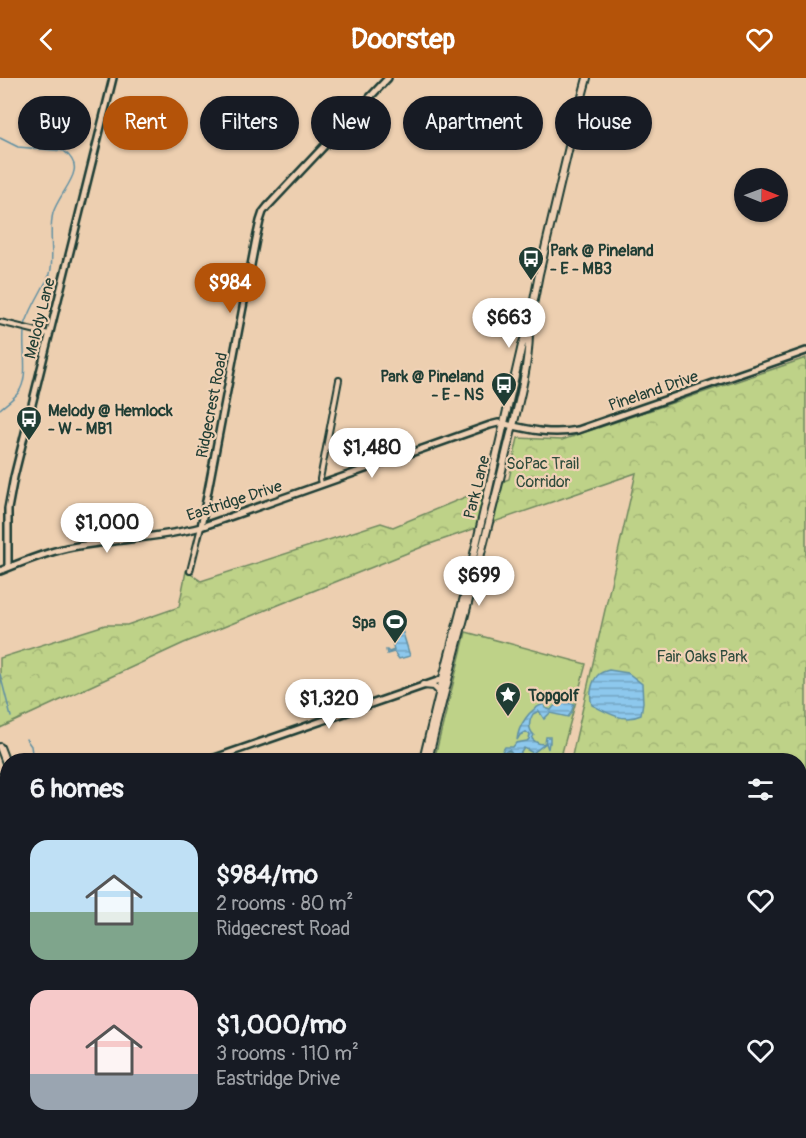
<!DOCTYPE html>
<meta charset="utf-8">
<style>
body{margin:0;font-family:Pangolin,sans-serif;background:#242831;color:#f1f3f6;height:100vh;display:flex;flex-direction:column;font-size:22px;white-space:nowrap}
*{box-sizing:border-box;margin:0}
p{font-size:20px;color:#9ea1a6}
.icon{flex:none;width:33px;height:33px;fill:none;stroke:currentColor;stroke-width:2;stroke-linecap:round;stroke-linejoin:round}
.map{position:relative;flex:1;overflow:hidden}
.sheet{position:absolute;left:0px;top:675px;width:807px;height:386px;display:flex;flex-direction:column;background:#171b24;border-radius:24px 24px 0 0;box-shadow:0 2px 4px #0004}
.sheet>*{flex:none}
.top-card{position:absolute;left:18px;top:18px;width:771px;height:54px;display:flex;gap:12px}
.needle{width:39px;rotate:91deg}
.buttons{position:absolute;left:734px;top:90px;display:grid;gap:12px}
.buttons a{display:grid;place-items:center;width:54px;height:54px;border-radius:50%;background:#171b24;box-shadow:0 2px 4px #0004;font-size:30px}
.price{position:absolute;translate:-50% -51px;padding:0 14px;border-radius:21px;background:#fff;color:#222;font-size:20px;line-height:39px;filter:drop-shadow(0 2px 3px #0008)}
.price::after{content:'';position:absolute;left:50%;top:36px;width:18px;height:14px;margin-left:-9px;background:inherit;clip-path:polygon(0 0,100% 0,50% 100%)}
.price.on{background:#b45309;color:#fff}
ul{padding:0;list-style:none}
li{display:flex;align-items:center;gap:18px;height:150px;padding:0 30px}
li span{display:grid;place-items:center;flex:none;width:168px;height:120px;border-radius:18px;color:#555}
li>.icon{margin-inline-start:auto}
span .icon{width:72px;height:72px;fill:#fffc;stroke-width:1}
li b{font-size:26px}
h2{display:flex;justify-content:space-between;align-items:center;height:72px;padding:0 30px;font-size:26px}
.chip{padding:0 21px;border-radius:27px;background:#171b24;box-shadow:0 2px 4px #0004;font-size:21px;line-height:54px}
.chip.on{background:#b45309;color:#fff}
header{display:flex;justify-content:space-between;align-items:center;height:78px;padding:0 30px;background:#b45309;color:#fff;font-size:27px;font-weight:800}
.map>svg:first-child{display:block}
.forest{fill:url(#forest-crowns);stroke:#6e885e;stroke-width:1.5}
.pitch{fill:#bed288;stroke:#6e885e;stroke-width:1.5}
.water{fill:url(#water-rules);stroke:#6190a3;stroke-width:1.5}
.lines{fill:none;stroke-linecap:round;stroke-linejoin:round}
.stream{stroke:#6190a3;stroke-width:1.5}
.river{stroke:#8dc8ed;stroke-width:9}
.minor-casing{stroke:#1f3d34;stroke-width:8}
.tertiary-casing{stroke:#1f3d34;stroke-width:10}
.secondary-casing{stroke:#1f3d34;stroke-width:10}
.minor{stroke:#efd1b5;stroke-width:4}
.tertiary{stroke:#efd1b5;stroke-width:5}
.secondary{stroke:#efd1b5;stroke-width:6}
.labels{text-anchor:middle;stroke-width:4.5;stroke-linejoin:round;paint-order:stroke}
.poi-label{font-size:16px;font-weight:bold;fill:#1f3d34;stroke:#efd1b5;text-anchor:start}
.street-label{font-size:16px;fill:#1f3d34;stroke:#efd1b5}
.park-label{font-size:16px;fill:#2f4c3c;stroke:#efd1b5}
</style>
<header><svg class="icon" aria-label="back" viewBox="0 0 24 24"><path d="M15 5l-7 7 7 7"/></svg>Doorstep<svg class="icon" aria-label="heart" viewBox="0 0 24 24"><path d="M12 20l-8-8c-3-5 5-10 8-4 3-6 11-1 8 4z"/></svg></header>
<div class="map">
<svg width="806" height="1060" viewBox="0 0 806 1060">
<defs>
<pattern id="forest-crowns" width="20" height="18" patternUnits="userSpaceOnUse" patternTransform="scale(1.5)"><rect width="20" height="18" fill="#bed288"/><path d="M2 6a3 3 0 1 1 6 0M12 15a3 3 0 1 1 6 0" fill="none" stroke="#a3b576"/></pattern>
<pattern id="water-rules" width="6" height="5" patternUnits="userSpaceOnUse" patternTransform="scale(1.5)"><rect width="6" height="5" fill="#8dc8ed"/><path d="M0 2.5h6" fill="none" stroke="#73a4c1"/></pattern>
</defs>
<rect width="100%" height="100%" fill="#edcfb0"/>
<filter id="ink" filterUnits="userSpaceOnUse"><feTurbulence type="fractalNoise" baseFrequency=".0167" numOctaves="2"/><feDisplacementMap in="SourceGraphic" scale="12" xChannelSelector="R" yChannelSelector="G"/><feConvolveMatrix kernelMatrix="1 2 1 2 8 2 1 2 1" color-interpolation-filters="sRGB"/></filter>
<g filter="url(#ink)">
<path class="forest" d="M806,280v780h-170l-22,-7h186v-371h-229l65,-287 -209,72 -243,98 -184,85v-70l105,-33h22l52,-18 7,-36 15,10 180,-58 12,4 116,-48 9,-41 44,2z
M364,1053h159l23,7h-183z"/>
<path class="pitch" d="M466,554l120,32 -26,96h-126z"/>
<path class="water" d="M402,552l8,26 -11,3 -5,-7 -7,2 -1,-4h1l2,2 5,-2 -2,-9 2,-4 -3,-2z
M609,592l19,3 14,11 1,18 -2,13c-17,8 -34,-2 -49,-10 -3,-9 -1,-24 7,-31 3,-2 7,-3 10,-4z
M566,623l8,3 -3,9 -3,4 -18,-4 -6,6 -5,-8 -6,3c-4,7 -5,15 1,21l-2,4c4,3 7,6 13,4l1,-6h4v6h-1l-1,6 -2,-6 -13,10 -9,-5 -4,6h-2l-4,4v2h-6l3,-1 1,-5 -3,-4c-4,2 -6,3 -7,7l3,3h-5l-2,-2 7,-11h8l3,-4 11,-2 2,-2 1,-4 -4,-3 -6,3 -3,5c1,-14 13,-32 27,-36l1,4 6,2 3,-4z"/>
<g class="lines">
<path class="stream" d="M0,60l18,9 46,4c6,5 12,12 10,20 -2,12 -17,28 -21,42 -5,20 2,41 -3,61 -8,16 -19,33 -25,51 -5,20 6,51 -7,68 -5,6 -12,11 -18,16
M0,596l11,43
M26,661l5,7 2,14
M394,1060v-7"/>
<path class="river" d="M705,1053l3,7
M789,1053l4,7"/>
<defs>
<path id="minor" d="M0,244l49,12
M321,406l-1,-5 19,-99
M190,493l11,-44"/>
<path id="tertiary" d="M201,449l55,-288 4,-18 3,-9 4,-5 121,-129
M8,489v-58l6,-32 99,-399
M0,493c22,-9 44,-18 67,-23 44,-9 90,-9 134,-21l289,-102 8,-2 7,1c25,6 47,11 73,6l228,-79
M209,682l237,-82
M0,755l8,-2
M0,1055l8,-4"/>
<path id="secondary" d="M423,607l11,1 5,5
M0,669l8,21
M423,682l20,-82 21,-81 58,-252 7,-19 10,-52 33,-140 15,-56
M428,682c24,-101 53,-201 77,-302 9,-39 24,-85 24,-126
M0,699l8,22
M0,871l8,2
M0,883l8,2
M204,1053l5,7
M221,1053l4,7
M548,1053l23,7
M582,1053l23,7"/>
</defs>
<use href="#minor" class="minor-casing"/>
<use href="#tertiary" class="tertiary-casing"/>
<use href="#secondary" class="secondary-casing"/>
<use href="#minor" class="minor"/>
<use href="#tertiary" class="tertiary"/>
<use href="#secondary" class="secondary"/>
</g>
</g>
<defs>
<symbol id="bus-pin" viewBox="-11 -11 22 30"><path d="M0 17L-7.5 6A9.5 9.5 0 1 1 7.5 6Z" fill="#1f3d34" stroke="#efd1b5"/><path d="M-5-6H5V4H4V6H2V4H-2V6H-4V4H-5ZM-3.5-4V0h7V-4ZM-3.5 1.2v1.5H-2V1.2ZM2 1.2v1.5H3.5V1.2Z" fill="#fff"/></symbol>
<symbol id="stadium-pin" viewBox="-11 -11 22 30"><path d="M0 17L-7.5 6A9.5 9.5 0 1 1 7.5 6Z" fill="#1f3d34" stroke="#efd1b5"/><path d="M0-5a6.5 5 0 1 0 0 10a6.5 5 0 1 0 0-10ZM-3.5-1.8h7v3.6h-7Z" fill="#fff"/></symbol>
<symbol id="sight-pin" viewBox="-11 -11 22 30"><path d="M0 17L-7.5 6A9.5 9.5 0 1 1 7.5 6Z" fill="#1f3d34" stroke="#efd1b5"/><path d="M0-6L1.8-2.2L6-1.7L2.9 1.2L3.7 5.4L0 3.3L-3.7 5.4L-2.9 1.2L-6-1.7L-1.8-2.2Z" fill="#fff"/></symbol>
</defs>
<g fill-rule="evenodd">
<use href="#bus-pin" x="516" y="166" width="30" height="40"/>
<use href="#bus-pin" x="489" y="292" width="30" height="40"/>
<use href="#bus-pin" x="14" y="326" width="30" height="40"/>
<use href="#stadium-pin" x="380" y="529" width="30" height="40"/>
<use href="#sight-pin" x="493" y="602" width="30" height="40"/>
</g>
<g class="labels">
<g class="poi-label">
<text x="550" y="178">Park @ Pineland<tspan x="550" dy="18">- E - MB3</tspan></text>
<text x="484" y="304" text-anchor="end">Park @ Pineland<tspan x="484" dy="18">- E - NS</tspan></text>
<text x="48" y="338">Melody @ Hemlock<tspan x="48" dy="18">- W - MB1</tspan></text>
<text x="376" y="550" text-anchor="end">Spa</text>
<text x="528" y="623">Topgolf</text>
</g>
<g class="street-label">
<text transform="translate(39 240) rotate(-76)" y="6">Melody Lane</text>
<text transform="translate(653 312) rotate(-19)" y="6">Pineland Drive</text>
<text transform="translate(211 327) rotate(-79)" y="6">Ridgecrest Road</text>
<text transform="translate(476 409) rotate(-76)" y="6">Park Lane</text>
<text transform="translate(234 422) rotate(-18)" y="6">Eastridge Drive</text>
</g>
<g class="park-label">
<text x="543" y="391">SoPac Trail<tspan x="543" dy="18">Corridor</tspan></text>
<text x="702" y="584">Fair Oaks Park</text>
</g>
</g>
</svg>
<div class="buttons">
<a><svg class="needle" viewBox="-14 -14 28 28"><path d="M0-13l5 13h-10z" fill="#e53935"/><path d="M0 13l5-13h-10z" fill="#9ea1a6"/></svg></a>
</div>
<b class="price on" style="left:230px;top:236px">$984</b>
<b class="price" style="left:509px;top:271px">$663</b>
<b class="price" style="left:372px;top:401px">$1,480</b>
<b class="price" style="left:107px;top:476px">$1,000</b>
<b class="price" style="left:479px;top:529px">$699</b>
<b class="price" style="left:329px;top:652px">$1,320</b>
<div class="top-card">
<a class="chip">Buy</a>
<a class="chip on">Rent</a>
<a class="chip">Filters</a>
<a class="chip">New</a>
<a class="chip">Apartment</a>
<a class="chip">House</a>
</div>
<section class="sheet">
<h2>6 homes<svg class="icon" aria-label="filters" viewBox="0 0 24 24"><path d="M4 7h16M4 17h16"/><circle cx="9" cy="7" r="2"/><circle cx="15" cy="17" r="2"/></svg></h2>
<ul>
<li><span style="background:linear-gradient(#bfe0f5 60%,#7fa58c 0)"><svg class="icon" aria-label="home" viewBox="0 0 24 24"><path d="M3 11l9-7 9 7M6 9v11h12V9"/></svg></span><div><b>$984/mo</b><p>2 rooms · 80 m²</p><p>Ridgecrest Road</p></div><svg class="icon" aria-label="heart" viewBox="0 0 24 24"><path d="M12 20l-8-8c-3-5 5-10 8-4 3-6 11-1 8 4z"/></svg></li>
<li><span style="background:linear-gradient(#f6c9c9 70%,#9aa5b1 0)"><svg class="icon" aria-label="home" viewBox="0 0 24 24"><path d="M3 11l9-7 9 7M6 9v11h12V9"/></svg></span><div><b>$1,000/mo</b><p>3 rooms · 110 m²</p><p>Eastridge Drive</p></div><svg class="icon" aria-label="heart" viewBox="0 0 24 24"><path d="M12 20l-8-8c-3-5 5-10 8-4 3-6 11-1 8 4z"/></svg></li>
</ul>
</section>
</div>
